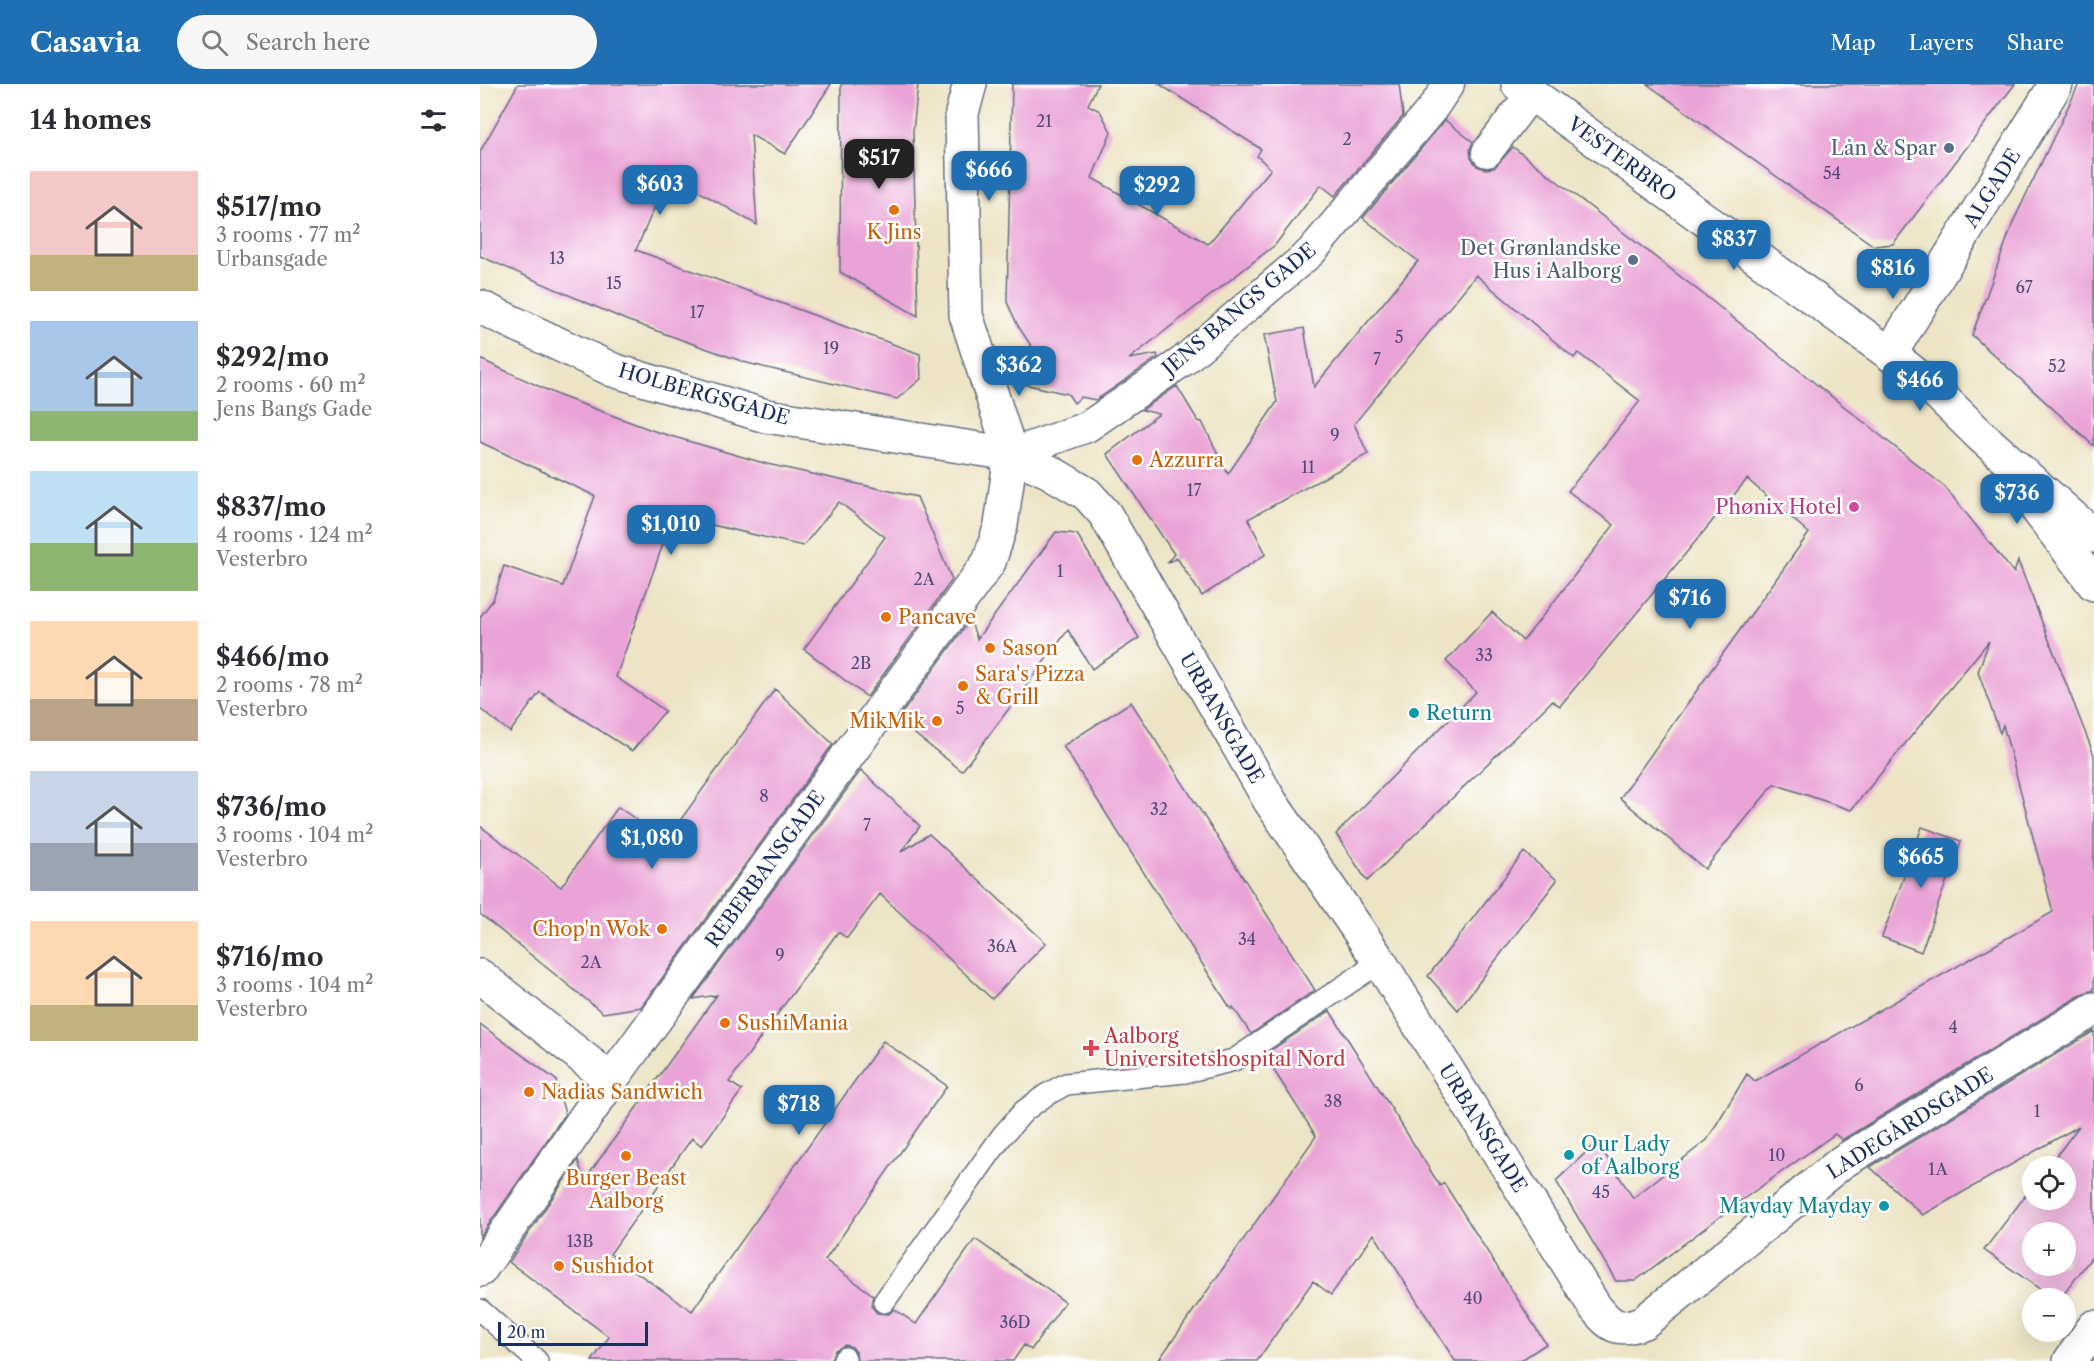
<!DOCTYPE html>
<meta charset="utf-8">
<style>
body{margin:0;font-family:"Libre Caslon Text",serif;background:#f7f7f7;color:#2b2b33;height:100vh;display:flex;flex-direction:column;font-size:22px;white-space:nowrap}
*{box-sizing:border-box;margin:0}
p{font-size:20px;color:#7c7c81}
.icon{flex:none;width:33px;height:33px;fill:none;stroke:currentColor;stroke-width:2;stroke-linecap:round;stroke-linejoin:round}
.map{position:relative;flex:1;overflow:hidden}
.sheet{display:flex;flex-direction:column;background:#fff;width:480px}
.sheet>*{flex:none}
.buttons{position:absolute;left:1542px;top:1072px;display:grid;gap:12px}
.buttons a{display:grid;place-items:center;width:54px;height:54px;border-radius:50%;background:#fff;box-shadow:0 6px 24px #0002;font-size:30px}
.scale{position:absolute;left:18px;bottom:15px;width:150px;box-sizing:border-box;padding-left:6px;border:3px solid #1b2f5e;border-top:0;font-size:16px;line-height:21px;white-space:nowrap;color:#1b2f5e;-webkit-text-stroke:4px #fff;paint-order:stroke}
.price{position:absolute;translate:-50% -51px;padding:0 14px;border-radius:12px;background:#1f6fb2;color:#fff;font-size:20px;line-height:39px;filter:drop-shadow(0 2px 3px #0008)}
.price::after{content:'';position:absolute;left:50%;top:36px;width:18px;height:14px;margin-left:-9px;background:inherit;clip-path:polygon(0 0,100% 0,50% 100%)}
.price.selected{background:#222;color:#fff}
ul{padding:0;list-style:none}
li{display:flex;align-items:center;gap:18px;height:150px;padding:0 30px}
li span{display:grid;place-items:center;flex:none;width:168px;height:120px;border-radius:0px;color:#555}
li>.icon{margin-inline-start:auto}
span .icon{width:72px;height:72px;fill:#fffc;stroke-width:1}
li b{font-size:26px}
h2{display:flex;justify-content:space-between;align-items:center;height:72px;padding:0 30px;font-size:26px}
header{display:flex;align-items:center;gap:36px;box-sizing:border-box;height:84px;padding:0 30px;background:#1f6fb2;color:#fff}
header strong{font-size:28px}
nav{display:flex;gap:33px;margin-inline-start:auto;font-size:21px}
.search{width:420px;height:54px;background:#f7f7f7;display:flex;align-items:center;gap:15px;box-sizing:border-box;padding:0 21px;border-radius:33px;color:#7c7c81;font-size:22px}
main{display:flex;flex:1;min-height:0}
.map>svg:first-child{display:block}
.building{fill:#eaa3d6;fill-rule:evenodd}
.lines{fill:none;stroke-linecap:round;stroke-linejoin:round}
.service-casing{stroke:#646e82;stroke-width:24}
.pedestrian-casing{stroke:#646e82;stroke-width:33}
.minor-casing{stroke:#646e82;stroke-width:36}
.secondary-casing{stroke:#646e82;stroke-width:36}
.service{stroke:#fff;stroke-width:21}
.pedestrian{stroke:#fff;stroke-width:30}
.minor{stroke:#fff;stroke-width:33}
.secondary{stroke:#fff;stroke-width:33}
.service-dot{fill:#5c6f8a;stroke:#fff;stroke-width:2}
.food-dot{fill:#e8710a;stroke:#fff;stroke-width:2}
.hotel-dot{fill:#d1479c;stroke:#fff;stroke-width:2}
.culture-dot{fill:#0f9aa8;stroke:#fff;stroke-width:2}
.health-dot{fill:#e0444e;stroke:#fff;stroke-width:2}
.labels{text-anchor:middle;stroke-width:5;stroke-linejoin:round;paint-order:stroke}
.number-label{font-size:16px;fill:#4f4c7c}
.service-label{font-size:20px;fill:#4e5e75;stroke:#fff;text-anchor:end}
.street-label{font-size:20px;fill:#1b2f5e;stroke:#fff}
.food-label{font-size:20px;fill:#c56008;stroke:#fff;text-anchor:start}
.hotel-label{font-size:20px;fill:#b23c85;stroke:#fff;text-anchor:end}
.culture-label{font-size:20px;fill:#0d838f;stroke:#fff;text-anchor:start}
.health-label{font-size:20px;fill:#be3a42;stroke:#fff;text-anchor:start}
</style>
<header>
<strong>Casavia</strong>
<div class="search"><svg class="icon" aria-label="search" viewBox="0 0 24 24"><circle cx="10" cy="10" r="6"/><path d="M15 15l6 6"/></svg>Search here</div>
<nav><a>Map</a><a>Layers</a><a>Share</a></nav>
</header>
<main>
<section class="sheet">
<h2>14 homes<svg class="icon" aria-label="filters" viewBox="0 0 24 24"><path d="M4 7h16M4 17h16"/><circle cx="9" cy="7" r="2"/><circle cx="15" cy="17" r="2"/></svg></h2>
<ul>
<li><span style="background:linear-gradient(#f6c9c9 70%,#c2b280 0)"><svg class="icon" aria-label="home" viewBox="0 0 24 24"><path d="M3 11l9-7 9 7M6 9v11h12V9"/></svg></span><div><b>$517/mo</b><p>3 rooms · 77 m²</p><p>Urbansgade</p></div></li>
<li><span style="background:linear-gradient(#a9c7e8 75%,#8fb573 0)"><svg class="icon" aria-label="home" viewBox="0 0 24 24"><path d="M3 11l9-7 9 7M6 9v11h12V9"/></svg></span><div><b>$292/mo</b><p>2 rooms · 60 m²</p><p>Jens Bangs Gade</p></div></li>
<li><span style="background:linear-gradient(#bfe0f5 60%,#8fb573 0)"><svg class="icon" aria-label="home" viewBox="0 0 24 24"><path d="M3 11l9-7 9 7M6 9v11h12V9"/></svg></span><div><b>$837/mo</b><p>4 rooms · 124 m²</p><p>Vesterbro</p></div></li>
<li><span style="background:linear-gradient(#ffd9b3 65%,#b9a48a 0)"><svg class="icon" aria-label="home" viewBox="0 0 24 24"><path d="M3 11l9-7 9 7M6 9v11h12V9"/></svg></span><div><b>$466/mo</b><p>2 rooms · 78 m²</p><p>Vesterbro</p></div></li>
<li><span style="background:linear-gradient(#c9d6e8 60%,#9aa5b1 0)"><svg class="icon" aria-label="home" viewBox="0 0 24 24"><path d="M3 11l9-7 9 7M6 9v11h12V9"/></svg></span><div><b>$736/mo</b><p>3 rooms · 104 m²</p><p>Vesterbro</p></div></li>
<li><span style="background:linear-gradient(#ffd9b3 70%,#c2b280 0)"><svg class="icon" aria-label="home" viewBox="0 0 24 24"><path d="M3 11l9-7 9 7M6 9v11h12V9"/></svg></span><div><b>$716/mo</b><p>3 rooms · 104 m²</p><p>Vesterbro</p></div></li>
</ul>
</section>
<div class="map">
<svg width="1614" height="1277" viewBox="0 0 1614 1277">
<rect width="100%" height="100%" fill="#fff"/>
<filter id="ink" filterUnits="userSpaceOnUse"><feTurbulence type="fractalNoise" baseFrequency=".0167" numOctaves="2"/><feDisplacementMap in="SourceGraphic" scale="12" xChannelSelector="R" yChannelSelector="G"/><feConvolveMatrix kernelMatrix="1 2 1 2 8 2 1 2 1" color-interpolation-filters="sRGB"/></filter>
<filter id="wash" filterUnits="userSpaceOnUse"><feTurbulence type="fractalNoise" baseFrequency=".008" numOctaves="4" result="noise"/><feDisplacementMap in="SourceGraphic" scale="24" xChannelSelector="R" yChannelSelector="G"/><feGaussianBlur stdDeviation="1.35" result="paint"/><feColorMatrix in="noise" values="0 0 0 0 0 0 0 0 0 0 0 0 0 0 0 0 0 1.4 0 .05"/><feComposite in="paint" operator="in"/></filter>
<g filter="url(#wash)">
<rect width="100%" height="100%" fill="#ede4c5"/>
<g id="blocks">
<path class="building" d="M38,0h313l-46,70 -34,-19 6,90 -88,-51 -33,76 284,104 1,25 -24,20 -150,-36 -121,-43 -146,-64v-104z
M361,0h77l-5,48 5,184 -78,-44z
M532,0h86l-10,21 12,6 11,21 -19,46 116,66 63,-75 -14,-13 4,-7 -102,-65h240l4,32 -68,80 -14,-11 -46,60 -146,114 28,-5 1,3 -62,43 -15,-3 -7,6 -6,-9 -58,-13 43,-9 -1,-1 -3,2 -31,-47 -11,-24z
M1167,0h368l-122,160 -19,2z
M1599,0h15v362l-122,-111 42,-115z
M965,36l28,22 -3,7 1,9 6,8 8,3 9,-1 19,-21 204,158 228,182 69,86 4,-12 76,194v235l-10,3 -242,147 -7,-6 -93,66 -107,81h-19l-60,-100 41,-39 36,56 74,-58 40,-66 8,7 298,-169 -50,-187 -3,8 -22,-61 11,-31 -138,169 -77,-26 -69,85 -85,-71 189,-265 -62,-54 -187,227 -8,-5 -185,180 -31,-47 140,-142 -30,-31 46,-49 31,29 91,-116 -46,-34 72,-90 -62,-48 -4,5 -98,-83 -122,149 14,30 -120,65 18,35 -64,42 -25,-38 -10,5 7,-9 -67,-100 52,-40 -17,-4 35,-24 21,35 4,1 26,52 49,-72 -13,-67 40,-7 10,59 104,-126 -55,-43z
M0,275l80,37 97,36 110,32 150,33 35,83 -85,117 -63,-48 81,-112 -46,-35 -36,44 -130,-30 -57,161 49,34 -33,40 -92,-59 -30,40 -30,-23v-92l13,-17 11,-34 59,20 32,-90 -115,-54z
M576,448l21,2 62,104 -47,31 -24,-39 -106,141 -65,-51 73,-100 7,19z
M295,605l58,55 -192,263 -38,6 -123,-99v-88l81,61 57,-80 48,33z
M651,618l184,288 -64,44 -18,-27 -2,2 -168,-263z
M381,686l59,56 -19,26 28,-18 117,109 -54,56 -112,-105 -33,44 -9,-6 -68,92 -41,58 13,8 -40,56 -10,-8 -82,116 82,57 191,-270 64,45 -122,174 48,35 -1,12 5,6 12,1 5,-5 22,15 59,-85 90,63 -34,48 -7,-5 -11,16h-156l-1,-9 -4,-5 -7,-2 -10,5 -5,11h-238l17,-24 -100,-75 69,-102 6,21 133,-186 -24,4z
M1442,743l39,14 -40,111 -39,-15z
M1044,768l33,28 -99,130 -30,-34z
M850,927l110,175 4,-3 102,161 -26,17h-65l-81,-127 -43,61 -18,-14 -56,80h-99l158,-225 -52,-81z
M0,940l76,56 9,34 -85,123z
M1614,947v223l-34,45h-6l-70,-49 48,-63v13h34v-33h-18l31,-41 -156,89 -53,-48zM1552,1149h34v33h-34z"/>
</g>
</g>
<g filter="url(#ink)">
<use href="#blocks" fill-opacity="0" stroke="#646e82" stroke-width="1.5"/>
<g class="lines">
<defs>
<path id="service" d="M404,1218l118,-166 22,-25 22,-16 20,-11 119,-12 49,-12 146,-98
M0,1226l57,51
M363,1277l2,-3"/>
<path id="pedestrian" d="M1007,68l44,-58
M531,370l76,-27 96,-66 128,-109 121,-143 17,-25"/>
<path id="minor" d="M490,0l-8,29 4,202 45,139 39,18 37,22 18,20 165,287 110,161 215,345c16,20 24,25 49,15l198,-160 252,-153
M0,223l133,63 153,46 245,38 -10,71 -12,37 -378,518 -131,190
M1410,270l166,-270
M0,892l131,104
M1590,1277l24,-34"/>
<path id="secondary" d="M1038,0l372,270 41,33 50,49 113,100
M1548,413l66,87"/>
</defs>
<use href="#service" class="service-casing"/>
<use href="#pedestrian" class="pedestrian-casing"/>
<use href="#minor" class="minor-casing"/>
<use href="#secondary" class="secondary-casing"/>
<use href="#service" class="service"/>
<use href="#pedestrian" class="pedestrian"/>
<use href="#minor" class="minor"/>
<use href="#secondary" class="secondary"/>
</g>
</g>
<g class="service-dot">
<circle cx="1469" cy="64" r="6"/>
<circle cx="1153" cy="176" r="6"/>
</g>
<g class="food-dot">
<circle cx="414" cy="126" r="6"/>
<circle cx="657" cy="376" r="6"/>
<circle cx="406" cy="533" r="6"/>
<circle cx="510" cy="564" r="6"/>
<circle cx="483" cy="602" r="6"/>
<circle cx="457" cy="637" r="6"/>
<circle cx="182" cy="845" r="6"/>
<circle cx="245" cy="939" r="6"/>
<circle cx="49" cy="1008" r="6"/>
<circle cx="146" cy="1072" r="6"/>
<circle cx="79" cy="1182" r="6"/>
</g>
<circle class="hotel-dot" cx="1374" cy="423" r="6"/>
<g class="culture-dot">
<circle cx="934" cy="629" r="6"/>
<circle cx="1089" cy="1071" r="6"/>
<circle cx="1404" cy="1122" r="6"/>
</g>
<path class="health-dot" d="M608 955h6v6h6v6h-6v6h-6v-6h-6v-6h6z"/>
<g class="labels">
<g class="number-label">
<text x="564" y="43">21</text>
<text x="867" y="61">2</text>
<text x="1352" y="95">54</text>
<text x="77" y="180">13</text>
<text x="134" y="205">15</text>
<text x="1544" y="209">67</text>
<text x="217" y="234">17</text>
<text x="919" y="259">5</text>
<text x="351" y="270">19</text>
<text x="897" y="281">7</text>
<text x="1577" y="288">52</text>
<text x="855" y="357">9</text>
<text x="828" y="389">11</text>
<text x="714" y="412">17</text>
<text x="580" y="493">1</text>
<text x="444" y="501">2A</text>
<text x="1004" y="577">33</text>
<text x="381" y="585">2B</text>
<text x="480" y="630">5</text>
<text x="284" y="718">8</text>
<text x="679" y="731">32</text>
<text x="387" y="747">7</text>
<text x="767" y="861">34</text>
<text x="522" y="868">36A</text>
<text x="300" y="877">9</text>
<text x="111" y="884">2A</text>
<text x="1473" y="949">4</text>
<text x="1379" y="1007">6</text>
<text x="853" y="1023">38</text>
<text x="1557" y="1033">1</text>
<text x="1297" y="1077">10</text>
<text x="1458" y="1091">1A</text>
<text x="1121" y="1114">45</text>
<text x="100" y="1163">13B</text>
<text x="993" y="1220">40</text>
<text x="535" y="1244">36D</text>
</g>
<g class="service-label">
<text x="1457" y="71">Lån &amp; Spar</text>
<text x="1141" y="171">Det Grønlandske<tspan x="1141" dy="23">Hus i Aalborg</tspan></text>
</g>
<g class="street-label">
<text transform="translate(1142 75) rotate(36)" y="7">VESTERBRO</text>
<text transform="translate(1512 104) rotate(-58)" y="7">ALGADE</text>
<text transform="translate(759 225) rotate(-40)" y="7">JENS BANGS GADE</text>
<text transform="translate(224 310) rotate(16)" y="7">HOLBERGSGADE</text>
<text transform="translate(742 634) rotate(60)" y="7">URBANSGADE</text>
<text transform="translate(285 785) rotate(-54)" y="7">REBERBANSGADE</text>
<text transform="translate(1430 1039) rotate(-32)" y="7">LADEGÅRDSGADE</text>
<text transform="translate(1003 1044) rotate(58)" y="7">URBANSGADE</text>
</g>
<g class="food-label">
<text x="414" y="155" text-anchor="middle">K Jins</text>
<text x="669" y="383">Azzurra</text>
<text x="418" y="540">Pancave</text>
<text x="522" y="571">Sason</text>
<text x="495" y="597">Sara's Pizza<tspan x="495" dy="23">&amp; Grill</tspan></text>
<text x="445" y="644" text-anchor="end">MikMik</text>
<text x="170" y="852" text-anchor="end">Chop'n Wok</text>
<text x="257" y="946">SushiMania</text>
<text x="61" y="1015">Nadias Sandwich</text>
<text x="146" y="1101" text-anchor="middle">Burger Beast<tspan x="146" dy="23">Aalborg</tspan></text>
<text x="91" y="1189">Sushidot</text>
</g>
<g class="hotel-label">
<text x="1362" y="430">Phønix Hotel</text>
</g>
<g class="culture-label">
<text x="946" y="636">Return</text>
<text x="1101" y="1067">Our Lady<tspan x="1101" dy="23">of Aalborg</tspan></text>
<text x="1392" y="1129" text-anchor="end">Mayday Mayday</text>
</g>
<g class="health-label">
<text x="624" y="959">Aalborg<tspan x="624" dy="23">Universitetshospital Nord</tspan></text>
</g>
</g>
</svg>
<div class="buttons">
<a><svg class="icon" aria-label="locate" viewBox="0 0 24 24"><circle cx="12" cy="12" r="6"/><path d="M12 2v4M12 18v4M2 12h4M18 12h4"/></svg></a>
<a>+</a>
<a>−</a>
</div>
<div class="scale">20 m</div>
<b class="price selected" style="left:399px;top:106px">$517</b>
<b class="price" style="left:509px;top:118px">$666</b>
<b class="price" style="left:180px;top:132px">$603</b>
<b class="price" style="left:677px;top:133px">$292</b>
<b class="price" style="left:1254px;top:187px">$837</b>
<b class="price" style="left:1413px;top:216px">$816</b>
<b class="price" style="left:539px;top:313px">$362</b>
<b class="price" style="left:1440px;top:328px">$466</b>
<b class="price" style="left:1537px;top:441px">$736</b>
<b class="price" style="left:191px;top:472px">$1,010</b>
<b class="price" style="left:1210px;top:546px">$716</b>
<b class="price" style="left:172px;top:786px">$1,080</b>
<b class="price" style="left:1441px;top:805px">$665</b>
<b class="price" style="left:319px;top:1052px">$718</b>
</div>
</main>
